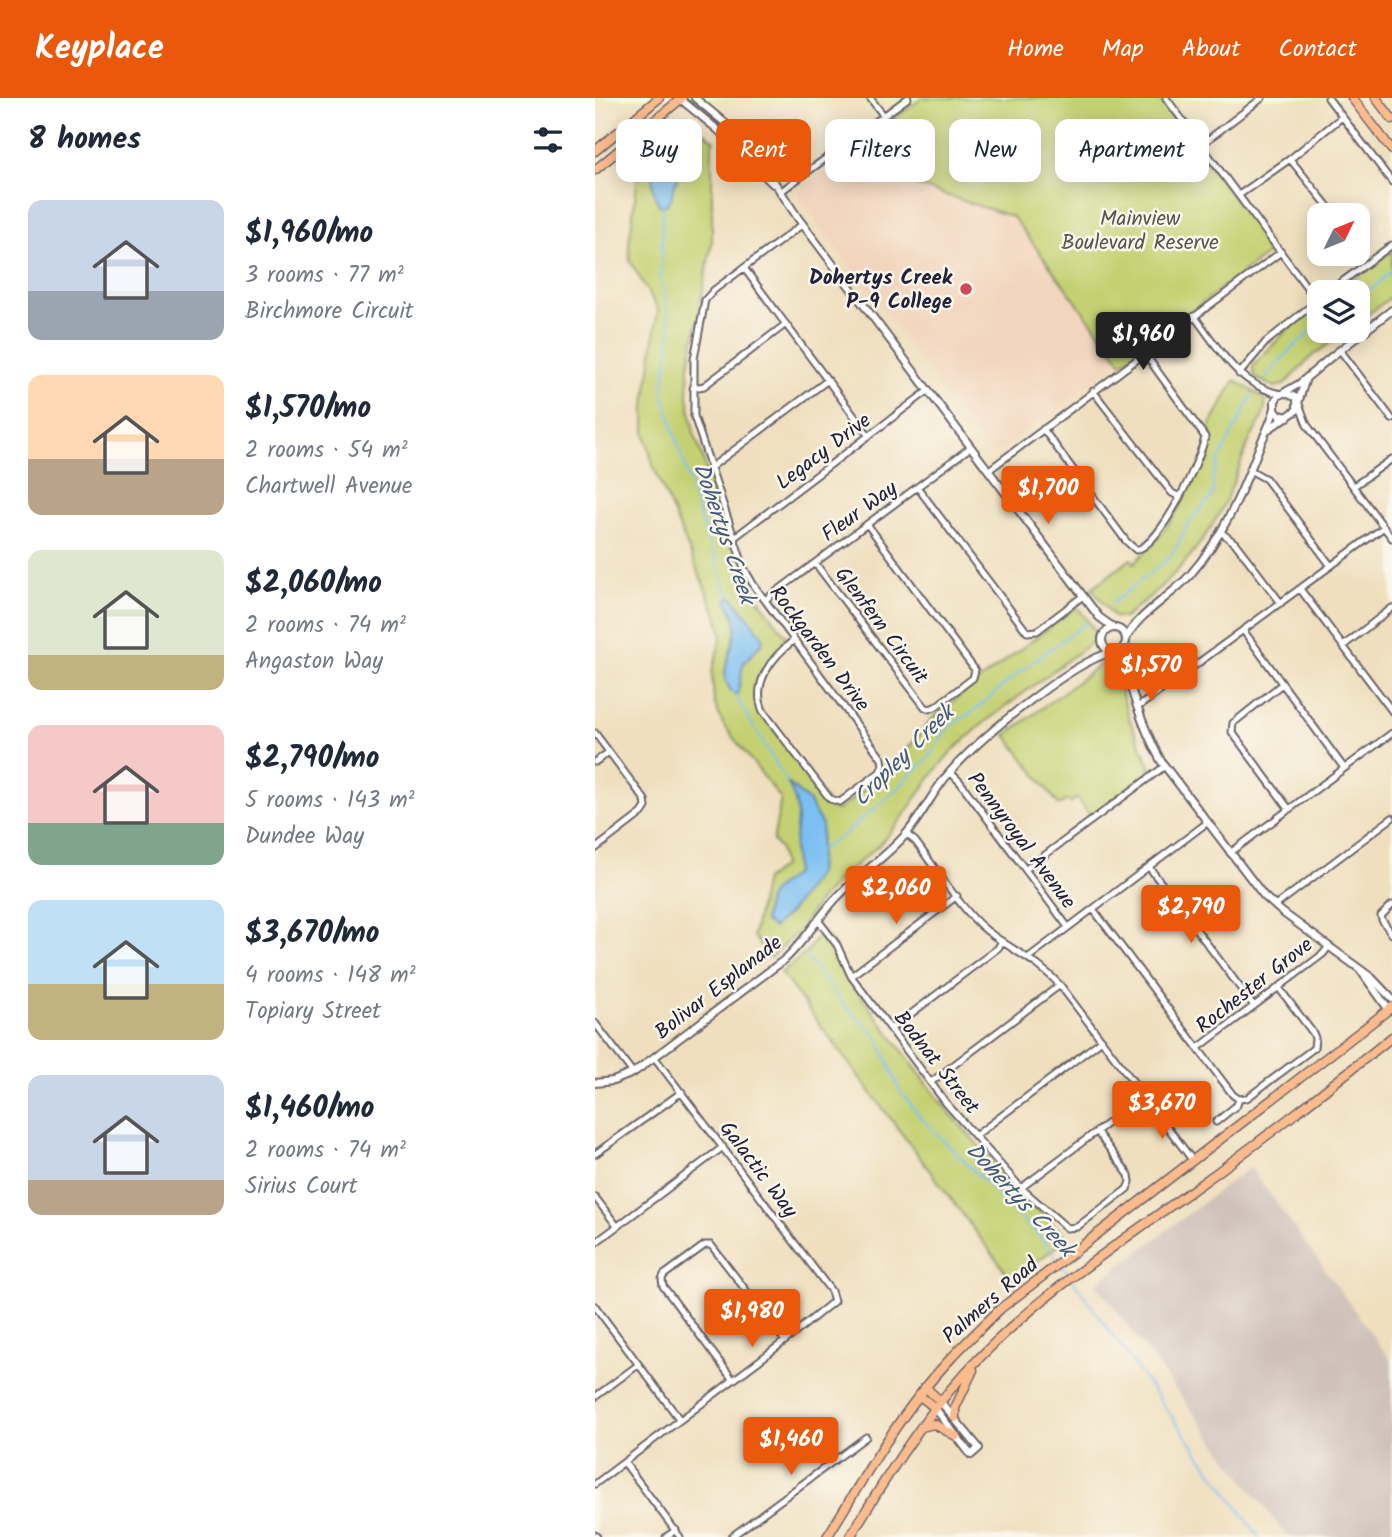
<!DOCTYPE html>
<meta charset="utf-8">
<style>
body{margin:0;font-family:Kalam,sans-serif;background:#f2f2f3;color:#1f2937;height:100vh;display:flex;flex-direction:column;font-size:26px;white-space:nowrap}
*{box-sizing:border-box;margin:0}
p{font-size:23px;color:#747a83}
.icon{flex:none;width:38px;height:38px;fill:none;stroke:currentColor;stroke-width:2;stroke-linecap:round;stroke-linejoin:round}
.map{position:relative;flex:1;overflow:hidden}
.panel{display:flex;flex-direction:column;background:#fff;width:595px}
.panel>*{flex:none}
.guide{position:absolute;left:21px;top:21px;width:665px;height:63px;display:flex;gap:14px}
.needle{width:46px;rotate:47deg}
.buttons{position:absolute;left:712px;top:105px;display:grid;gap:14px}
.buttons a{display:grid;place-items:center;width:63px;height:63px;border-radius:14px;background:#fff;box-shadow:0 4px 18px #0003;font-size:35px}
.price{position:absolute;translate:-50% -60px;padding:0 16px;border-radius:7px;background:#ea580c;color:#fff;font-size:23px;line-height:46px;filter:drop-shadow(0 2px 4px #0008)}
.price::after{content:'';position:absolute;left:50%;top:42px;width:21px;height:16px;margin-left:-10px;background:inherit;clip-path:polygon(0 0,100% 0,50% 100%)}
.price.current{background:#222;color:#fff}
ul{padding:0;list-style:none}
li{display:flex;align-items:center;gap:21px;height:175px;padding:0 28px}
li span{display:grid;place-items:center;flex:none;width:196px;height:140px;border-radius:14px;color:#555}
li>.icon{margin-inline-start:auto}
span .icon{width:84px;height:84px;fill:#fffc;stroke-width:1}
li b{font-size:30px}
h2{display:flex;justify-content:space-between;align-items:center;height:84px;padding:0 28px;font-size:30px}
.pill{padding:0 24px;border-radius:14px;background:#fff;box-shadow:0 4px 18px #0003;font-size:24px;line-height:63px}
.pill.current{background:#ea580c;color:#fff}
header{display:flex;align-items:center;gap:42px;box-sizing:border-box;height:98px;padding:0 35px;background:#ea580c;color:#fff}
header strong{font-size:33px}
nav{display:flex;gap:38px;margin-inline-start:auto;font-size:24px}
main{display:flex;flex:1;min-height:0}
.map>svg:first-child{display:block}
.built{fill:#f2d5bd}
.industrial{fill:#cfc1ba}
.green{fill:#c4d172;stroke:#737a56;stroke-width:2}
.water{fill:#7bbff2;stroke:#4e7096;stroke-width:2}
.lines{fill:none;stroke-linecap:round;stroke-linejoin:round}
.stream{stroke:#7bbff2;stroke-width:2}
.minor-casing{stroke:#6a6469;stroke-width:9}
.tertiary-casing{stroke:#6a6469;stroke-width:10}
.trunk-casing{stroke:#6a6469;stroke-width:11}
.minor{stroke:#fff;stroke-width:5}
.tertiary{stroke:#fff;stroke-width:6}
.trunk{stroke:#fbbb8d;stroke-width:8}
.poi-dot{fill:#d1495b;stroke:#fbf7ec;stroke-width:2.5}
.labels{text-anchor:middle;stroke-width:5;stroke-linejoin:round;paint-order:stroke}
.park-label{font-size:21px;fill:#53574c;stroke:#fbf7ec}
.poi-label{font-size:21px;font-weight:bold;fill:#22223b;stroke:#fbf7ec;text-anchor:end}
.street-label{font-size:21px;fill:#22223b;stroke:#fbf7ec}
.water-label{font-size:23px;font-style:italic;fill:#41597b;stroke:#fbf7ec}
</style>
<header>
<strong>Keyplace</strong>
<nav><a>Home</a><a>Map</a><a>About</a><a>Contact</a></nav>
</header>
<main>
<section class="panel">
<h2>8 homes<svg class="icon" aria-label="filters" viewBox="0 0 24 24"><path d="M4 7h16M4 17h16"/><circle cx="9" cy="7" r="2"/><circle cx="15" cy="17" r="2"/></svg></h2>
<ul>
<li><span style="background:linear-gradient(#c9d6e8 65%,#9aa5b1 0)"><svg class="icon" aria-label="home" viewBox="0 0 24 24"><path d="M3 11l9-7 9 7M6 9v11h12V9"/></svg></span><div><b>$1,960/mo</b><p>3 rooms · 77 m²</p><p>Birchmore Circuit</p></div></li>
<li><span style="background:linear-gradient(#ffd9b3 60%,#b9a48a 0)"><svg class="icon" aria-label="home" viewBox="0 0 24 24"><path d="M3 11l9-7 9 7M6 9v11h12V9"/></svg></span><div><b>$1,570/mo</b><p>2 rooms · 54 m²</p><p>Chartwell Avenue</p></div></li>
<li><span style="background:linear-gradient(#dfe7d0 75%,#c2b280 0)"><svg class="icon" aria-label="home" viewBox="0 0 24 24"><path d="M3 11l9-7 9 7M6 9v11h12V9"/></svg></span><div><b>$2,060/mo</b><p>2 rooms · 74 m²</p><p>Angaston Way</p></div></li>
<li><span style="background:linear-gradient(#f6c9c9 70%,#7fa58c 0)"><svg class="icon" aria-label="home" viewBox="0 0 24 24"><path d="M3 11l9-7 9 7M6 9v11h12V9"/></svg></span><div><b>$2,790/mo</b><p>5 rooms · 143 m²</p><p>Dundee Way</p></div></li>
<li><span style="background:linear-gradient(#bfe0f5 60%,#c2b280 0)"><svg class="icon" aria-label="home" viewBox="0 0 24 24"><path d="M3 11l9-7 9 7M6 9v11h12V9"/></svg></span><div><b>$3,670/mo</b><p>4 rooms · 148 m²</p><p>Topiary Street</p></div></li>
<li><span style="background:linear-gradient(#c9d6e8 75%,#b9a48a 0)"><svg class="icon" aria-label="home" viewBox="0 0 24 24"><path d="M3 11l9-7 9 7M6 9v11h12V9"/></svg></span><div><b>$1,460/mo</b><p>2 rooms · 74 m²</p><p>Sirius Court</p></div></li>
</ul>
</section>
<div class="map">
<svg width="797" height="1439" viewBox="0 0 797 1439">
<rect width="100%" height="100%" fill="#fbf7ec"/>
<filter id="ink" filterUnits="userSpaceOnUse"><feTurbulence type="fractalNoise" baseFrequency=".0143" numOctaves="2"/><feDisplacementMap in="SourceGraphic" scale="14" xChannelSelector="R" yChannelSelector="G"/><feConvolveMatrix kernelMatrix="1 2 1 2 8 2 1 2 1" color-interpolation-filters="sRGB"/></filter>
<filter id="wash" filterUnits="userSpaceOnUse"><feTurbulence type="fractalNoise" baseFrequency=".00686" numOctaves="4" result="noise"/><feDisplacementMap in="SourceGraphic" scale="28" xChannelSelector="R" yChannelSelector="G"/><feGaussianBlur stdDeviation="1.57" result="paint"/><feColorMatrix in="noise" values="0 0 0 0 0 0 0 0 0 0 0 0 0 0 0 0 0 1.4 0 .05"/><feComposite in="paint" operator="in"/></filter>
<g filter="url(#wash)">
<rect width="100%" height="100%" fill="#efdfbe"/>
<path class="built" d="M244,62l174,57 108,143 -126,95 -4,-1 -192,-255 1,-9z"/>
<path class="industrial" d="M655,1069l142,195v175h-105l-191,-253z"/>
<path class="green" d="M327,0h236l110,145 -2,12 -144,108 -109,-146 -174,-57z
M78,21h16l25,22 -2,3v97l-23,125 -1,30 6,37 51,148 41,55v5l-29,41v24l75,103 6,1 51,-39 43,-52 36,-30 107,-81 4,1 16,22 -2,10 -108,81 -35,31 -15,18 -35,50 -21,24 -41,35 -19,21 -21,31 -28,26 -17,-22 12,-56 18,-14 -3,-17 -7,-8 8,-42 -58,-75 -9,-22 -2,-29 10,-39 -5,-18 -64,-151 -8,-31v-29l13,-96 -28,-48 -1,-17 13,-99z
M797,153v45l-34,26v-30h-21z
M724,207v26h27l-36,27 -26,27 -10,2 -20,-10 -1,-11 32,-34z
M640,282l30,19c3,15 -10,29 -16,43 -10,23 -17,48 -29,70 -27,48 -54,72 -96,106l-10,-1 -22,-29 39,-29 3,4c43,-40 58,-76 78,-130l-3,-5z
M510,563l7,2 18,58 21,47 -4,6 -54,41 -4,-1 -12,-16 -7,5 -3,-3 -8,5 -53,-70z
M226,834h3l10,13 10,28 100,133 74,85 50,47 -56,42 -231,-307 25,-20z"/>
<path class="water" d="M83,31l7,1 8,16 -1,7 -18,32 -3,14 -5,6 -6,1c-12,-17 -9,-49 5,-65 4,-4 9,-7 13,-12z
M134,498l5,3 29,37 -1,7 -19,21 -5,29 -2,3c-24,-21 -1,-44 0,-69 1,-9 -6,-18 -9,-27z
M192,684l22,20 13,23 -4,49 -28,38 -17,16 -9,-7c4,-33 8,-28 30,-47 3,-9 -1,-18 0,-28 3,-28 7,-38 -7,-64z"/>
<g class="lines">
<path class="stream" d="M68,106l-2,73 10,52 -8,64 37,125 29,78
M763,197l15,-7 19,-18
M670,280l23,-26 31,-28
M515,507l56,-44 9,-11 14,-28 20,-22 4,-6v-18l6,-16 33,-65
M141,599l51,85
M225,752l21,-13 54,-46 33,-33 20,-31 26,-16 48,-41 64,-47
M211,859l39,49 33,32 22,53 20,26 127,127 10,15
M467,1168l8,9
M478,1182l186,257"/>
</g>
</g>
<g filter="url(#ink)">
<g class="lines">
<defs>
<path id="minor" d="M275,0l14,18
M571,0l151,203
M733,0l64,84
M606,47l61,-47
M695,61l45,56
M185,94l128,-94
M644,97l51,-36 52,-42
M149,170l125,168
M733,194l64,-47
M599,218c25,32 44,70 87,78
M745,252l52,69
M644,276l27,-32 52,-42
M98,290l11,-2 82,-62
M498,293l71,92 8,10 8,4
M704,306l8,21 85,113
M448,331l83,112 10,9c25,-5 64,-89 69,-113l-60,-83
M115,370l118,-88
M394,372l292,-218
M655,372l16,9 65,87
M759,388l38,-27
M323,390l109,144 10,-1 46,-35
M627,435l13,10 46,60
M140,439l194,-147
M220,465l110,144 4,2 6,-2 38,-29 2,-8 -108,-146
M705,491l92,122
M170,502l206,-153
M648,532l101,138
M199,542c-22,17 -43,43 -31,71l67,88 10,3 40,-30 3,-7 -1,-6 -129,-175 -9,-16 -50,-152v-57l11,-59 9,-10 89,-66
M748,548l49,-38
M687,586l-45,36 -4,3 -1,9 57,77
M543,609l246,-180
M0,635l50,67 1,7 -4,6 -47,36
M0,664l14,-10
M355,674l10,10 108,145
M311,736l9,7c20,26 48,71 71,89 25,20 51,30 74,55l133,176
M635,755l162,-120
M554,769l105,139
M431,771l139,-103
M797,807l-11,11 1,4 10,14
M680,808l117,-88
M498,811l140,186 6,4
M223,822l19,25 14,31 95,127 75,85 46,40 10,-1 50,-38 3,-7 -1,-7 -32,-43
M434,859l179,-135
M256,878l106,-80
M0,925l38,50
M296,931l107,-81 4,-7
M603,950l125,-94 6,-8
M336,984l129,-97
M621,1024l21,-17 2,-6 8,-1 67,-50 1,-10 -2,-5 -34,-45
M380,1038l127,-96
M0,1056l87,-62
M426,1090l123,-92
M0,1099l22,29
M0,1145l128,-96
M0,1208l85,114
M138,1282l-70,-94 -1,-7 2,-4 41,-30h6l74,96
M0,1299l43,-32
M29,1364l56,75
M0,1386l190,-143 49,-40 -3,-10 -176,-233
M0,1437l2,2
M71,1439l10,-7
M136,1439l135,-100"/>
<path id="tertiary" d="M84,0l39,32 55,54
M100,0l30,25 21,23 21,25 31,47 301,399 14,10
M703,305l7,-22
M693,319l-9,-2 -4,-5v-9l3,-5 21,-12 32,-27 61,-47
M672,332l30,-20v-12l-11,-5
M507 542a12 12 0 1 1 24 0a12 12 0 1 1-24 0Z
M531,541c12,-26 45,-42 64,-64 33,-38 51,-81 69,-127 5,-13 12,-25 16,-40
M529,548c-1,31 22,88 37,115l103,135 18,16 90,66 20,21
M766,873l28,39
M0,985l18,-2 20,-8 151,-113c19,-17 31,-38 48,-57 22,-26 53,-44 75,-70 16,-19 26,-42 43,-61 30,-34 120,-109 162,-120
M340,1310l36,47 8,-7 -39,-47"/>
<path id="trunk" d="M757,0l40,52
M781,0l16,21
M0,53l64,-53
M0,72l87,-72
M330,1289l15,14
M324,1297l16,13
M360,1320v-10l18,-38
M326,1329l13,-3 22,12
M232,1439c31,-49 59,-100 95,-145 23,-30 51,-56 78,-83l392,-302
M255,1439c35,-58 70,-115 116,-165 66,-72 149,-126 228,-183 68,-48 133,-100 198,-152"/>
</defs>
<use href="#minor" class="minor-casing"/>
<use href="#tertiary" class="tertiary-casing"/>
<use href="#trunk" class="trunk-casing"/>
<use href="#minor" class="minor"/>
<use href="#tertiary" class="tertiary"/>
<use href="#trunk" class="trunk"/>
</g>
</g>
<circle class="poi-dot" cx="371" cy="191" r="7"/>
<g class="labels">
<g class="park-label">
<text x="545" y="127">Mainview<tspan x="545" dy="24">Boulevard Reserve</tspan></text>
</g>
<g class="poi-label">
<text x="357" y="186">Dohertys Creek<tspan x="357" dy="24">P-9 College</tspan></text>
</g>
<g class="street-label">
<text transform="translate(228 353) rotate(-37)" y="7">Legacy Drive</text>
<text transform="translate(264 413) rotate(-36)" y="7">Fleur Way</text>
<text transform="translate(287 527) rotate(53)" y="7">Glenfern Circuit</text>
<text transform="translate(225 550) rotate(53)" y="7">Rockgarden Drive</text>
<text transform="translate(427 742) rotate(53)" y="7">Pennyroyal Avenue</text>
<text transform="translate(659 887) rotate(-38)" y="7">Rochester Grove</text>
<text transform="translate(123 889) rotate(-38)" y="7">Bolivar Esplanade</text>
<text transform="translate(342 964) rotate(52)" y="7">Bodnat Street</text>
<text transform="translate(164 1071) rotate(53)" y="7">Galactic Way</text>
<text transform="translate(395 1202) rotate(-41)" y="7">Palmers Road</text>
</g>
<g class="water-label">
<text transform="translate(130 435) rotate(71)" y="8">Dohertys Creek</text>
<text transform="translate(308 657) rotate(-45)" y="8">Cropley Creek</text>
<text transform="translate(426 1101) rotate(47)" y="8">Dohertys Creek</text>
</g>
</g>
</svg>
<div class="buttons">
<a><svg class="needle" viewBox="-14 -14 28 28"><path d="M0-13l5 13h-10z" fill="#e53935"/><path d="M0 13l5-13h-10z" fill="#747a83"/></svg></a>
<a><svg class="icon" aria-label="layers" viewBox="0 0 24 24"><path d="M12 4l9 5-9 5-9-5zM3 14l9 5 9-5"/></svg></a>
</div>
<b class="price current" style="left:548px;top:274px">$1,960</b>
<b class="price" style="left:453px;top:428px">$1,700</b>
<b class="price" style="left:556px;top:605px">$1,570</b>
<b class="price" style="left:301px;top:828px">$2,060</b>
<b class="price" style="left:596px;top:847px">$2,790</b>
<b class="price" style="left:567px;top:1043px">$3,670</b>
<b class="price" style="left:157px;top:1251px">$1,980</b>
<b class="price" style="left:196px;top:1379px">$1,460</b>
<div class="guide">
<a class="pill">Buy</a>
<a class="pill current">Rent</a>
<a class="pill">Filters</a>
<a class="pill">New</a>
<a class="pill">Apartment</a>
</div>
</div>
</main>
